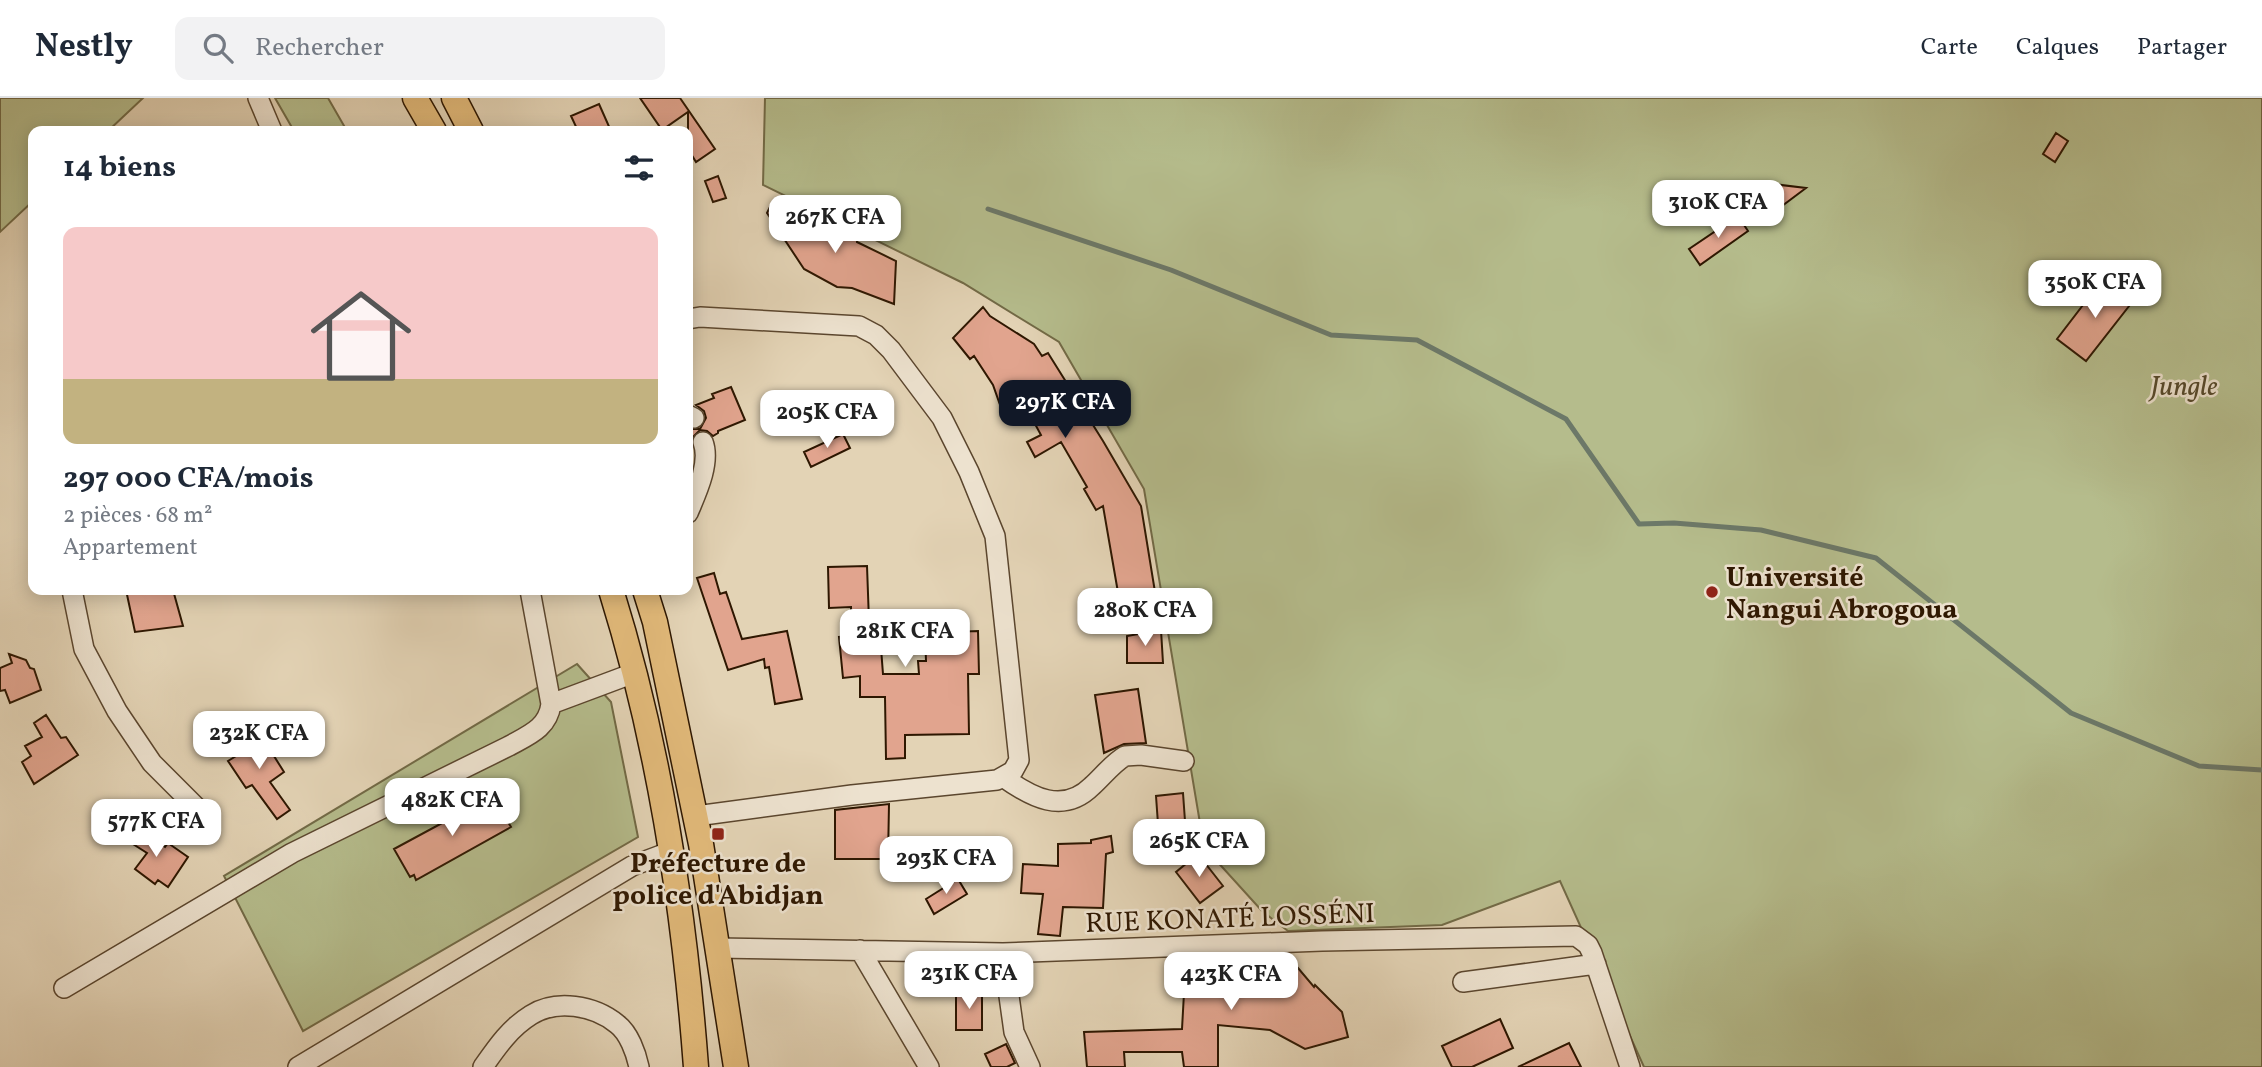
<!DOCTYPE html>
<html lang="fr">
<meta charset="utf-8">
<style>
body{margin:0;font-family:Vollkorn,serif;background:#f2f2f3;color:#1f2937;height:100vh;display:flex;flex-direction:column;font-size:26px;white-space:nowrap}
*{box-sizing:border-box;margin:0}
p{font-size:23px;color:#747a83}
.icon{flex:none;width:38px;height:38px;fill:none;stroke:currentColor;stroke-width:2;stroke-linecap:round;stroke-linejoin:round}
.map{position:relative;flex:1;overflow:hidden}
.side{position:absolute;left:28px;top:28px;width:665px;height:469px;display:flex;flex-direction:column;background:#fff;border-radius:14px;box-shadow:0 4px 18px #0003}
.side>*{flex:none}
.price{position:absolute;translate:-50% -60px;padding:0 16px;border-radius:14px;background:#fff;color:#222;font-size:23px;line-height:46px;filter:drop-shadow(0 2px 4px #0008)}
.price::after{content:'';position:absolute;left:50%;top:42px;width:21px;height:16px;margin-left:-10px;background:inherit;clip-path:polygon(0 0,100% 0,50% 100%)}
.price.on{background:#111827;color:#fff}
ul{padding:0;list-style:none}
li{display:grid;align-content:center;gap:14px;height:371px;padding:0 35px}
li+li{border-top:2px solid #e0e1e3}
li span{display:grid;place-items:center;height:217px;border-radius:14px;color:#555}
li>.icon{margin-inline-start:auto}
span .icon{width:126px;height:126px;fill:#fffc;stroke-width:1}
li b{font-size:30px}
h2{display:flex;justify-content:space-between;align-items:center;height:84px;padding:0 35px;font-size:30px}
header{display:flex;align-items:center;gap:42px;box-sizing:border-box;height:98px;padding:0 35px;background:#fff;border-bottom:2px solid #e0e1e3}
header strong{font-size:33px}
nav{display:flex;gap:38px;margin-inline-start:auto;font-size:24px}
.search{width:490px;height:63px;background:#f2f2f3;display:flex;align-items:center;gap:18px;box-sizing:border-box;padding:0 24px;border-radius:14px;color:#747a83;font-size:26px}
.map>svg:first-child{display:block}
.green{fill:#b5bc8c;stroke:#726a46;stroke-width:2}
.lines{fill:none;stroke-linecap:round;stroke-linejoin:round}
.stream{stroke:#6c7868;stroke-width:5}
.building{fill:#e1a48e;stroke:#2e1701;stroke-width:2}
.minor-casing{stroke:#5b462e;stroke-width:22}
.major-casing{stroke:#2e1701;stroke-width:27}
.minor{stroke:#ede2cf;stroke-width:19}
.major{stroke:#e2ba7a;stroke-width:24}
.poi-dot{fill:#8f2418;stroke:#ede2cf;stroke-width:2.5}
.labels{text-anchor:middle;stroke-width:5;stroke-linejoin:round;paint-order:stroke}
.park-label{font-size:28px;font-style:italic;fill:#56492b;stroke:#ede2cf}
.poi-label{font-size:28px;font-weight:bold;fill:#2e1701;stroke:#ede2cf;text-anchor:start}
.street-label{font-size:28px;fill:#2e1701;stroke:#ede2cf}
</style>
<header>
<strong>Nestly</strong>
<div class="search"><svg class="icon" aria-label="search" viewBox="0 0 24 24"><circle cx="10" cy="10" r="6"/><path d="M15 15l6 6"/></svg>Rechercher</div>
<nav><a>Carte</a><a>Calques</a><a>Partager</a></nav>
</header>
<div class="map">
<svg width="2262" height="969" viewBox="0 0 2262 969">
<rect width="100%" height="100%" fill="#e3d3b5"/>
<filter id="stains"><feTurbulence type="fractalNoise" baseFrequency=".00286" numOctaves="4"/><feColorMatrix values="0 0 0 0 .2 0 0 0 0 .09 0 0 0 0 .02 0 0 0 .5 -.17"/></filter>
<radialGradient id="worn" r=".72"><stop offset=".6" stop-color="#630" stop-opacity="0"/><stop offset="1" stop-color="#630" stop-opacity=".3"/></radialGradient>
<path class="green" d="M0,0h143l-35,33h-75v70l-33,31z
M275,0h53l19,33h-53z
M765,0h1497v969h-618l-84,-186 -118,44 -154,6 -26,-20 -58,-64 -60,-358 -85,-147 -96,-59 -200,-98z
M577,566l34,38 27,135 -335,194 -79,-155z"/>
<g class="lines">
<path class="stream" d="M988,111l183,61 160,65 86,5 149,79 73,105 35,-1 87,7 115,28 195,155 128,53 63,4"/>
</g>
<path class="building" d="M640,0h40l35,51 -19,13 -8,-13v-37l-26,18z
M599,6l12,27h-33l-7,-15z
M2056,35l12,8 -13,21 -12,-8z
M718,78l8,22 -13,4 -8,-21z
M1748,83l58,7 -36,27 -46,-9z
M773,103l71,34 13,4v3l39,19 -2,43 -42,-16 -15,-1 -33,-18 -37,-56z
M1738,118l10,15 -48,34 -11,-16z
M2103,181l30,22 -47,60 -29,-22z
M983,209l7,9 44,28 8,12 6,-3 55,88 38,65 15,92 -36,6 -17,-98 -7,4 -12,-21 3,-2 -26,-45 -26,15 -8,-15 14,-7 -13,-24 -23,8 -12,-34 -19,-29 -4,3 -17,-21z
M731,289l14,33 -27,11v2l-5,3 -6,-5 -7,-1 -8,8 -1,6 -3,-15h12l6,-11 -2,-7 -8,-6 18,-7 -2,-4z
M843,336l7,14 -39,19 -7,-15z
M867,468l2,55h8l-1,14h4l3,39h36l-1,-13h8l-1,-28 53,-2 1,43h-11l1,60 -64,1v23l-19,1 -1,-62h-25v-21l-17,2 -4,-41 12,-1v-29l-22,1 -1,-41z
M714,475l6,21 6,-2 16,47 45,-8 15,68 -27,5 -6,-37 -4,1 -1,-9 -36,11 -31,-92z
M126,492h47l10,36 -48,6z
M1161,532l2,33h-36v-27z
M9,556l17,6 4,8 4,1 7,21 -31,13 -5,-13 -5,1v-23l12,-5z
M1138,591l8,54 -22,1 -20,9 -9,-58z
M46,617l15,23 5,-1 12,18 -44,29 -12,-22 9,-6 -6,-10 17,-9 -8,-14z
M257,631l27,43 -14,10 20,28 -13,9 -25,-34 -6,3 -18,-27 13,-8 -6,-9z
M1183,695l2,28 -27,3 -2,-28z
M492,698l19,31 -95,53 -2,-5 -4,2 -16,-28z
M889,706l-1,55h-53v-49z
M116,731l39,11 10,7 3,-4 20,14 -20,30 -10,-7 -3,4 -20,-15 12,-16 -33,-21z
M1111,738l2,16 -7,2 -3,54 -40,-1 -3,29 -22,-2 5,-40 -22,-1 2,-29 35,2v-22l33,-1v-3z
M1198,756l25,32 -23,17 -24,-31z
M958,781l9,15 -33,20 -8,-15z
M1287,857l27,32 1,-2 27,27 6,25 -43,12 -35,-19 -52,-5v42h-34l-2,-15h-58l1,15h-38l-3,-35 98,-3 3,-54 13,-17z
M956,894h26v38h-26z
M1500,921l13,29 -41,19h-20l-10,-21z
M1569,945l12,24h-63z
M1006,946l9,19 -8,4h-16l-6,-13z"/>
<g class="lines">
<defs>
<path id="minor" d="M258,0l14,33
M688,221l12,-2 159,9 17,9 15,15 51,68 27,54 26,64 24,224 -6,11 -16,9 -145,15 -156,21
M688,317l6,3
M688,415c8,-19 23,-50 15,-71
M72,492l12,59 33,62 35,52 50,50
M551,606l83,-31
M1003,679c28,20 60,38 89,9 11,-10 21,-23 33,-30l16,-1 43,6
M717,850l286,5 319,-12 254,-5 12,9 4,8 38,114
M860,852l69,117
M1003,855l11,79 16,35
M1463,884l133,-18
M64,890l228,-135 217,-107c20,-11 39,-18 42,-42l-21,-114
M298,969l334,-201 40,-15
M483,969c14,-20 27,-39 48,-52 25,-16 63,-10 86,9 12,9 19,29 22,43"/>
<path id="major" d="M415,0l19,33
M454,0l17,33
M611,492c48,154 73,316 85,477
M645,492l10,32 46,222 35,223"/>
</defs>
<use href="#minor" class="minor-casing"/>
<use href="#major" class="major-casing"/>
<use href="#minor" class="minor"/>
<use href="#major" class="major"/>
</g>
<g class="poi-dot">
<circle cx="1712" cy="494" r="7"/>
<rect x="711" y="729" width="14" height="14" rx="3.5"/>
</g>
<g class="labels">
<g class="park-label">
<text x="2184" y="297">Jungle</text>
</g>
<g class="poi-label">
<text x="1726" y="488">Université<tspan x="1726" dy="32">Nangui Abrogoua</tspan></text>
<text x="718" y="774" text-anchor="middle">Préfecture de<tspan x="718" dy="32">police d'Abidjan</tspan></text>
</g>
<g class="street-label">
<text transform="translate(1230 819) rotate(-2)" y="10">RUE KONATÉ LOSSÉNI</text>
</g>
</g>
<rect width="100%" height="100%" filter="url(#stains)"/>
<rect width="100%" height="100%" fill="url(#worn)"/>
</svg>
<b class="price" style="left:1718px;top:142px">310K CFA</b>
<b class="price" style="left:835px;top:157px">267K CFA</b>
<b class="price" style="left:2095px;top:222px">350K CFA</b>
<b class="price on" style="left:1065px;top:342px">297K CFA</b>
<b class="price" style="left:827px;top:352px">205K CFA</b>
<b class="price" style="left:1145px;top:550px">280K CFA</b>
<b class="price" style="left:905px;top:571px">281K CFA</b>
<b class="price" style="left:259px;top:673px">232K CFA</b>
<b class="price" style="left:452px;top:740px">482K CFA</b>
<b class="price" style="left:156px;top:761px">577K CFA</b>
<b class="price" style="left:1199px;top:781px">265K CFA</b>
<b class="price" style="left:946px;top:798px">293K CFA</b>
<b class="price" style="left:969px;top:913px">231K CFA</b>
<b class="price" style="left:1231px;top:914px">423K CFA</b>
<section class="side">
<h2>14 biens<svg class="icon" aria-label="filters" viewBox="0 0 24 24"><path d="M4 7h16M4 17h16"/><circle cx="9" cy="7" r="2"/><circle cx="15" cy="17" r="2"/></svg></h2>
<ul>
<li><span style="background:linear-gradient(#f6c9c9 70%,#c2b280 0)"><svg class="icon" aria-label="home" viewBox="0 0 24 24"><path d="M3 11l9-7 9 7M6 9v11h12V9"/></svg></span><div><b>297 000 CFA/mois</b><p>2 pièces · 68 m²</p><p>Appartement</p></div></li>
</ul>
</section>
</div>
